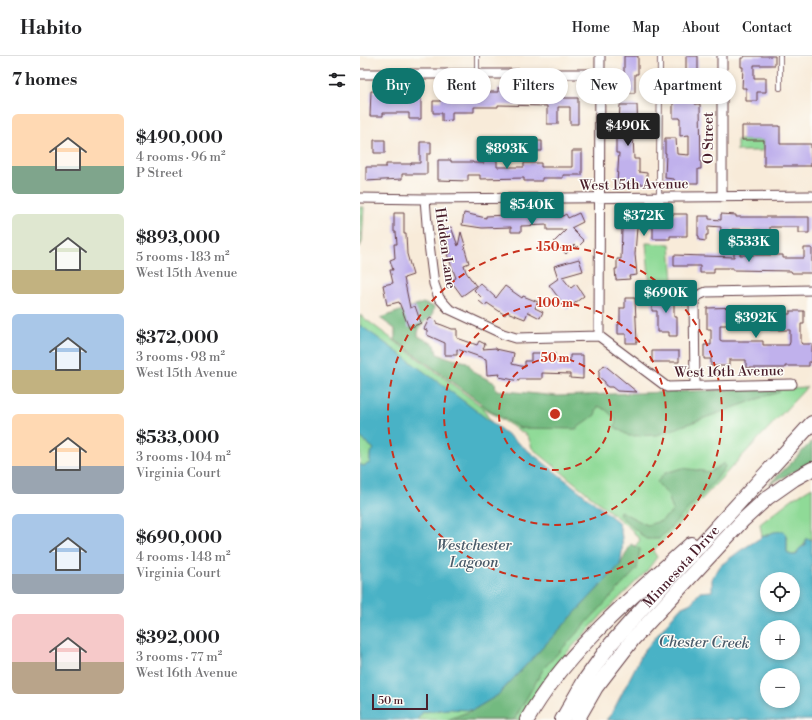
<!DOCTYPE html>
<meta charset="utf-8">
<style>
body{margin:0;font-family:"Libre Bodoni",serif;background:#f6f6f6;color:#202124;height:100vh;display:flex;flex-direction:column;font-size:15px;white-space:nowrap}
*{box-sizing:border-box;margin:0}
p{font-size:13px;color:#757577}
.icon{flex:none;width:22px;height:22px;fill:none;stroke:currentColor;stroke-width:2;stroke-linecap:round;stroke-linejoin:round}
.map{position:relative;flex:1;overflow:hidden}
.details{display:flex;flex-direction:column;background:#fff;width:360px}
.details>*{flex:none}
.top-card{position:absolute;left:12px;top:12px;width:380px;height:36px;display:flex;gap:8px}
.tools{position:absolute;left:400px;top:516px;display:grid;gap:8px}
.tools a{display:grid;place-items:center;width:40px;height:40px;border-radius:50%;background:#fff;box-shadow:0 2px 6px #0003;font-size:20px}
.scale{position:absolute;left:12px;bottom:10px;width:56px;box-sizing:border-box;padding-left:4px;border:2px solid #4a1f2b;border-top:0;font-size:11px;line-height:14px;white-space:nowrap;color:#4a1f2b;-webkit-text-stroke:3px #fdfcf7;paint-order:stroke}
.price{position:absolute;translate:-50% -34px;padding:0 9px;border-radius:4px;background:#0f766e;color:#fff;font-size:13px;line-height:26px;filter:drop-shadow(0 1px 2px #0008)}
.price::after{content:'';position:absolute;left:50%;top:24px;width:12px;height:9px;margin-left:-6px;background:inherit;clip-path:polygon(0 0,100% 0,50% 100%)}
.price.current{background:#222;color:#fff}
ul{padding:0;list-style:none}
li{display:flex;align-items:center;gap:12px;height:100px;padding:0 12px}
li span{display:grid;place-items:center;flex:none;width:112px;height:80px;border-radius:6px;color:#555}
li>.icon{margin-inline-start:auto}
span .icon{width:48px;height:48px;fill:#fffc;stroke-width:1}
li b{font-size:17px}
h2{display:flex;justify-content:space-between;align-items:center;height:48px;padding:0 12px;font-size:17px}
.chip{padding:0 14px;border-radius:18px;background:#fff;box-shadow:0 2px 6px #0003;font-size:14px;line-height:36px}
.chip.current{background:#0f766e;color:#fff}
header{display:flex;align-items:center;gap:24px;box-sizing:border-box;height:56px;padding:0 20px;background:#fff;border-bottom:1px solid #e0e0e0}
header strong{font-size:19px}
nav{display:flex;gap:22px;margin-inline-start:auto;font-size:14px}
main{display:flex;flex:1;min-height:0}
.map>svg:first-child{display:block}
.green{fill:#8fda97;stroke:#6c7c61}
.forest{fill:#73ba80;stroke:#5e6c56}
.water{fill:#48b2c6;stroke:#496878;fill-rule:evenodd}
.building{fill:#c0b1ec;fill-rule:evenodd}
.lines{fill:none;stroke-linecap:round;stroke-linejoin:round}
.service-casing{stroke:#643e45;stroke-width:6}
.minor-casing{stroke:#643e45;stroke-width:11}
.primary-casing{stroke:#643e45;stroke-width:16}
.service{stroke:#fff;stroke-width:4.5}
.minor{stroke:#fff;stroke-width:9}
.primary{stroke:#fff;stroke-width:14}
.ring{fill:none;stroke:#c8321e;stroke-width:2;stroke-dasharray:7 5}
.labels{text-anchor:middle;stroke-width:3;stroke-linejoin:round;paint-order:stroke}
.street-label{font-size:14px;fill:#4a1f2b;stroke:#fdfcf7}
.water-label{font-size:15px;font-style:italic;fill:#495a69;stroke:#fdfcf7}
.centre{fill:#c8321e;stroke:#fdfcf7;stroke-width:2}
.ring-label{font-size:12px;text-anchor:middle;font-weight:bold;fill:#c8321e;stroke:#fdfcf7;stroke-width:3;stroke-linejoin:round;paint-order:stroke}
</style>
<header>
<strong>Habito</strong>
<nav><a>Home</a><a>Map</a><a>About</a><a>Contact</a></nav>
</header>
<main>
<section class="details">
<h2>7 homes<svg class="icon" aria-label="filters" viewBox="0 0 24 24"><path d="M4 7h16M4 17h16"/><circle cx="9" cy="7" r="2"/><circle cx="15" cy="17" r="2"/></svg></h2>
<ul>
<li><span style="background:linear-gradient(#ffd9b3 65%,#7fa58c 0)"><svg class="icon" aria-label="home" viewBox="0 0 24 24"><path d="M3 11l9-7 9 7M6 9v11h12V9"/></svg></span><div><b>$490,000</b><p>4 rooms · 96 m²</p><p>P Street</p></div></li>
<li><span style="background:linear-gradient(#dfe7d0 70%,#c2b280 0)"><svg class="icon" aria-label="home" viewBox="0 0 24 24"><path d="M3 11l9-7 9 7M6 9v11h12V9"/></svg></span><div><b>$893,000</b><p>5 rooms · 183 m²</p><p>West 15th Avenue</p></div></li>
<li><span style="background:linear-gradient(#a9c7e8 70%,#c2b280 0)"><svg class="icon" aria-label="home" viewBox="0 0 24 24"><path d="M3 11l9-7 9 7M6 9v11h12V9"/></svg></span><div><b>$372,000</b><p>3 rooms · 98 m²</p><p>West 15th Avenue</p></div></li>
<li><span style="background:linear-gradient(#ffd9b3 65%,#9aa5b1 0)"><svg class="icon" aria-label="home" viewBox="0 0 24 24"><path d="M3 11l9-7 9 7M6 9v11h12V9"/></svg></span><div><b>$533,000</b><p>3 rooms · 104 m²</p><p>Virginia Court</p></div></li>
<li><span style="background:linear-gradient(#a9c7e8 75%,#9aa5b1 0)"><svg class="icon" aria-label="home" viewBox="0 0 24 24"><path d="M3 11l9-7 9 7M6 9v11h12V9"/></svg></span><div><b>$690,000</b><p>4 rooms · 148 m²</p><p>Virginia Court</p></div></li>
<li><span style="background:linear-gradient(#f6c9c9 60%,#b9a48a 0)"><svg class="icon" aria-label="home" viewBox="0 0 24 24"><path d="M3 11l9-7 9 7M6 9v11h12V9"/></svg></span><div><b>$392,000</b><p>3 rooms · 77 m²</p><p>West 16th Avenue</p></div></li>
</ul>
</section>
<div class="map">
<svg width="452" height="664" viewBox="0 0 452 664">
<rect width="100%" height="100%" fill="#fdfcf7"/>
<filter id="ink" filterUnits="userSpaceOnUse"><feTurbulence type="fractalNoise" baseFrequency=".025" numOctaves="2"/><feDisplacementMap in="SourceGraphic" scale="8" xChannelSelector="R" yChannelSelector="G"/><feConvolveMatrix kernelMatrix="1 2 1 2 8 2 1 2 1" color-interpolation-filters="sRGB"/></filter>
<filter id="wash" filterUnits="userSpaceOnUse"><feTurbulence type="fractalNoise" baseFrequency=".012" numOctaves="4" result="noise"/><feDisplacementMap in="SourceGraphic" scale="16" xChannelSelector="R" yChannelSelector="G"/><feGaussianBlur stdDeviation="0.9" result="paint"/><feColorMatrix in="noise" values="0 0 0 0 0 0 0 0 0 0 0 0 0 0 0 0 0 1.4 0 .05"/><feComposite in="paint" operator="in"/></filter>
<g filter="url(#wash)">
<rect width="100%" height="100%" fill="#f8ebd9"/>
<path class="green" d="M377,84h26v11h-26z
M0,151h4l-2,35 -2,5z
M286,187l24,1 3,37 23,5 -7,9 -15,-7 -24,-2z
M0,259l120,90 327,-18 -154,164 4,6 -11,15 -43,42 -38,41 -44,65h-104l6,-8 25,-3 131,-100 41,-44 20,-25 -9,-11 -99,-81 -4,-12 -46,-29 18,30 -140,-100z
M0,381l14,12 -4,5v9l-7,3 -3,-2z
M452,431v53l-2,-1c-5,5 -11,9 -14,16h-5l-4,-3v-14l-13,-6 -12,5 -2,-13 32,-25z"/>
<path class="forest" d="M63,247l11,4 -2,9c-7,5 -15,11 -14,20l17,9 2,9 16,5 14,3 8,11 20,10 1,7 61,6 218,-8 5,4 -14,4 -109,39 -28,1 -14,-9 1,-8 -10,-9 -8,-4 -3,9 -19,14 -56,-1 -26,-15 -99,-73v-11l-15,-11z
M452,385v22l-43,21 24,-23z
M364,407l1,4 -10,14 -56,58h-13l-27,-24 1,-4 27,14 14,-4 12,-10 -5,-16 -11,-13 8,-9 17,-5 28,4z
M271,488l9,5 -3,20 -93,99 -30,52h-67l26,-10 25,-15 122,-130z"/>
<path class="water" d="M0,269c88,63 174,129 258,197 6,15 5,28 2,43l-122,130 -25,15 -25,-1 -25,3 -6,8h-57v-256l3,2 7,-3v-9l4,-5 -14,-12z
M424,475l3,7v14l4,3h5l3,-6 6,-4v-6h5l2,1v180h-206l6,-7 31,-61 37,-44 11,-5 9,-11 12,-1v-13l9,-13 20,-15 21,-13 12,-5zM407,523h26v26h-26zM407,571h26v26h-26zM407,619h26v26h-26z"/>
<g id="blocks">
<path class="building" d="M264,0h14v18h-3v19h-15v-16h4z
M326,0h12v22h6l-1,11h-8v15h5l1,65h-3v14h-23l-1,-4 -9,-1 1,-25h-1v-15h11l1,16 12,1v-20l-9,1v-18h-7v-19h-5v-6h11v-7h5v-8h2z
M384,0h31v9h-21v13h12v14h-9v9h-11v-13h-4l1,-21h-2v-9h3z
M138,32h7v7l58,-1v4h15v26h-8v-17h-12v17h-11v-18l-49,-1v2h-24v5h-22v8l-10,1v-8h-9v-12h8v-8h11v7l26,-1v-7h20z
M11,35l50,2v26h-12v-6h-26v3h-13z
M260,49h17l1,29h-5l1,25h5v13l8,1v11h-30l2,-31h-3v-30h3z
M382,70h38v18h31v22h-47v-26h-22z
M14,84h11v13h-11z
M174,85h8v10h-8z
M60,86h11v12h-4v20h-25v5l-36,2v-14h20v-3h25v-1h9z
M212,95h10v24h-19v3h-21v3h-18v-3l-44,1v-4h-12v6l-30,-1v-20h13v2h22v1h11v-3h13v7h27v-4h17v4h31z
M266,155h11v6l36,-1v-2h14v22h-17v3h-17v-12h-16l-2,27 2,21 -8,1 1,3 -14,1 -1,-11h2v-10h4l1,-30h-6v-13h6v-2h4z
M34,157h10v21h2l1,20 6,21 -9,3 6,30 5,-2 6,17 -12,5 -10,-26 -12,3 -4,-20 10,-2 -3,-13h3l-3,-10 5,-2 -1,-14h3l-1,-12h-2z
M104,157l22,5v-2l40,-2h18v2l17,1 5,-3 2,4 11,-5 4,9 -12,6 13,13 -7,7 -3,-3 -8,9 -12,-12 12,-12h-19v-5l-26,1v6h-10v-5l-29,1 -20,-3z
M361,158l15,1v2h73v16h-10v-6h-29v8l-9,-1v-4l-29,-1v5h-12l1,-7 -13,-1v9h-2v6l-7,-1v-4h-1v-20h11v3l12,1z
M91,171l7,19 3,-14 4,13 -1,1 5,17 -5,2 2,7 10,14 -14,10 -11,-15 5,-3 -9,-24 4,-1 -9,-23z
M444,192h8v25h-20l-1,-2 -58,-1v-2h-19v5h-14v-7h-26v-11l60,2v-8h6v6h43v3h21z
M219,203l4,12 -21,6 9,11 5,-4 8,12 -17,13 -18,-24 10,-7h-1l-4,-12z
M120,227l16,15 9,-12 17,12 1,-2 15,6 -3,6 8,4 -3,6 -12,-6 -3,7 -18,-7 -2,3 -18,-12 -2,3 -6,-5 3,-3 -8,-8z
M299,236h15v25h3v19h-8v-4h-12v-21h-5v-10h7z
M265,242h10l2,45h-11v-9h-8v-10h2v-16h5z
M383,251v4h21v3h26v-3h14v13h-3v19l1,1h10v18h-3v4h-24v2h-39v-8h-17v6h-18v-7h-7v-14h7v-16h-4v-21zM360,269h25v2l25,-1v4h20v12l-1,3h-26v-4h-41l-2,-1z
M71,262l5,2v3l6,2 10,4h5v9l20,7 2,-4 6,3 -2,5 13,-1v1l18,4 -2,11 13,3v-6h6v-8h24l-1,8 16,1v-7h13v24l-13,-1v-4l-28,-1v6h-23v2l-20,-4 1,-3 -13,1 -1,-16 -29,-10v6h-12v-12l-18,-8v-5l-3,-1 5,-10z
M292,295h27v11h-27z
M244,309l4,3 29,24 -20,-1 -5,-4h-4l-3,-2v-3l-6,-5v-6z"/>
</g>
</g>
<g filter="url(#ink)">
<use href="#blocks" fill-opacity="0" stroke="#643e45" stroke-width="1"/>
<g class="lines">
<defs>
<path id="service" d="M420,0v32
M117,18v-18
M299,142l1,-142"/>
<path id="minor" d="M0,18h240
M362,141v-141
M0,142l65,1 387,-3
M65,143l3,37 6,48 5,14 10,11 54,25 13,4 83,-2
M239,280l1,-280
M239,280l68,51 125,-3
M335,329l-1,-85 3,-4 9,-4 106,-2"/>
<g id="primary">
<path d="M167,664c38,-68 106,-124 164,-176"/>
<path id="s1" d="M202,664l23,-40 25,-35 29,-33 173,-189"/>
<path d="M217,664l19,-33 37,-48 110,-119 24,-22 27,-19 18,-10"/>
</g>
</defs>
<use href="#service" class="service-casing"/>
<use href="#minor" class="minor-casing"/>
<use href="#primary" class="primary-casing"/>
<use href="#service" class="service"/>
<use href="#minor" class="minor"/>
<use href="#primary" class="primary"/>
</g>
</g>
<g class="ring">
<circle cx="195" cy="358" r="56"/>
<circle cx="195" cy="358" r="111"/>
<circle cx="195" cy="358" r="167"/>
</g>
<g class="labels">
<g class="street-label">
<text transform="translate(348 82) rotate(-90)" y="5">O Street</text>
<text transform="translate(274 128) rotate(-1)" y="5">West 15th Avenue</text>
<text transform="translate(86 192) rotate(82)" y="5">Hidden Lane</text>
<text transform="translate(369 315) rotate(-1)" y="5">West 16th Avenue</text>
<text dy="5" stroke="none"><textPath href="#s1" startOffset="195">Minnesota Drive</textPath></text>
</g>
<g class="water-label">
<text x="114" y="494">Westchester<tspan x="114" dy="17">Lagoon</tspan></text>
<text transform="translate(344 586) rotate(1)" y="5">Chester Creek</text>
</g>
</g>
<circle cx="195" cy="358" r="6" class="centre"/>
<g class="ring-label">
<text x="195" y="195">150 m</text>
<text x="195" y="251">100 m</text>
<text x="195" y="306">50 m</text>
</g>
</svg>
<div class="tools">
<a><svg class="icon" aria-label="locate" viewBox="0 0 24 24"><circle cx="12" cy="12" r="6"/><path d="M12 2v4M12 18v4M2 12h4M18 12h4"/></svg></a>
<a>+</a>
<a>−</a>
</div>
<div class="scale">50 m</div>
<b class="price current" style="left:268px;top:91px">$490K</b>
<b class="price" style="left:147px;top:114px">$893K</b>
<b class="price" style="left:172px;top:170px">$540K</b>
<b class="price" style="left:284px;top:181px">$372K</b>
<b class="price" style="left:389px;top:207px">$533K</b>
<b class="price" style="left:306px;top:258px">$690K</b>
<b class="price" style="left:396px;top:283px">$392K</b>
<div class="top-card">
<a class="chip current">Buy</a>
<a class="chip">Rent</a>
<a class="chip">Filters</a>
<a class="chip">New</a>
<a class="chip">Apartment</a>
</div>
</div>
</main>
